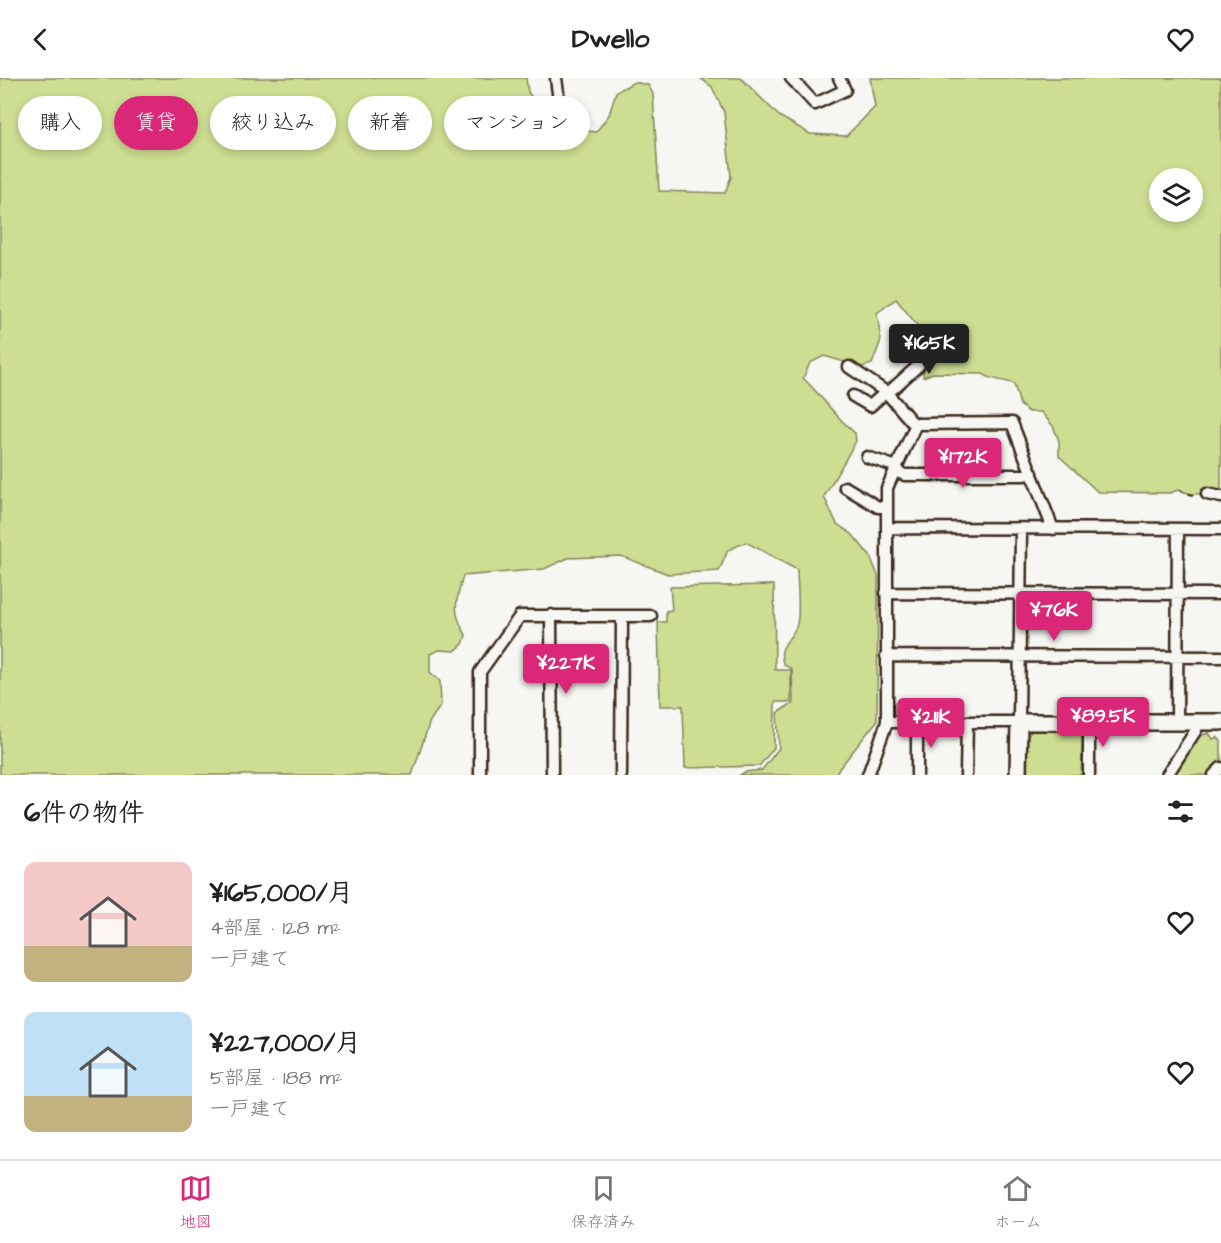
<!DOCTYPE html>
<html lang="ja">
<meta charset="utf-8">
<style>
body{margin:0;font-family:"Architects Daughter","Klee One",sans-serif;background:#f2f2f2;color:#222;height:100vh;display:flex;flex-direction:column;font-size:22px;white-space:nowrap}
*{box-sizing:border-box;margin:0}
p{font-size:20px;color:#767676}
.icon{flex:none;width:33px;height:33px;fill:none;stroke:currentColor;stroke-width:2;stroke-linecap:round;stroke-linejoin:round}
.map{position:relative;height:697px;overflow:hidden}
.details{display:flex;flex-direction:column;background:#fff;flex:1}
.details>*{flex:none}
.top-card{position:absolute;left:18px;top:18px;width:600px;height:54px;display:flex;gap:12px}
.fabs{position:absolute;left:1149px;top:90px;display:grid;gap:12px}
.fabs a{display:grid;place-items:center;width:54px;height:54px;border-radius:50%;background:#fff;box-shadow:0 3px 9px #0003;font-size:30px}
.price{position:absolute;translate:-50% -51px;padding:0 14px;border-radius:6px;background:#db2777;color:#fff;font-size:20px;line-height:39px;filter:drop-shadow(0 2px 3px #0008)}
.price::after{content:'';position:absolute;left:50%;top:36px;width:18px;height:14px;margin-left:-9px;background:inherit;clip-path:polygon(0 0,100% 0,50% 100%)}
.price.selected{background:#222;color:#fff}
ul{padding:0;list-style:none}
li{display:flex;align-items:center;gap:18px;height:150px;padding:0 24px}
li span{display:grid;place-items:center;flex:none;width:168px;height:120px;border-radius:12px;color:#555}
li>.icon{margin-inline-start:auto}
span .icon{width:72px;height:72px;fill:#fffc;stroke-width:1}
li b{font-size:26px}
h2{display:flex;justify-content:space-between;align-items:center;height:72px;padding:0 24px;font-size:26px}
.pill{padding:0 21px;border-radius:27px;background:#fff;box-shadow:0 3px 9px #0003;font-size:21px;line-height:54px}
.pill.selected{background:#db2777;color:#fff}
header{display:flex;justify-content:space-between;align-items:center;height:78px;padding:0 24px;background:#fff;font-size:27px;font-weight:700}
.dock{display:flex;justify-content:space-around;align-items:center;height:84px;border-top:2px solid #e0e0e0;background:#fff;font-size:16px;color:#767676}
.dock a{display:grid;justify-items:center;gap:3px}
.dock .selected{color:#db2777}
.map>svg:first-child{display:block}
.green{fill:#cddd91;stroke:#848458;stroke-width:1.5;fill-rule:evenodd}
.lines{fill:none;stroke-linecap:round;stroke-linejoin:round}
.street-casing{stroke:#3b2a1e;stroke-width:15}
.secondary-casing{stroke:#3b2a1e;stroke-width:20}
.path{stroke:#3b2a1e;stroke-width:2;stroke-dasharray:4.5 4.5;stroke-linecap:butt}
.street{stroke:#f6f6f2;stroke-width:10}
.secondary{stroke:#f6f6f2;stroke-width:15}
</style>
<header><svg class="icon" aria-label="back" viewBox="0 0 24 24"><path d="M15 5l-7 7 7 7"/></svg>Dwello<svg class="icon" aria-label="heart" viewBox="0 0 24 24"><path d="M12 20l-8-8c-3-5 5-10 8-4 3-6 11-1 8 4z"/></svg></header>
<div class="map">
<svg width="1221" height="697" viewBox="0 0 1221 697">
<rect width="100%" height="100%" fill="#f6f6f2"/>
<filter id="ink" filterUnits="userSpaceOnUse"><feTurbulence type="fractalNoise" baseFrequency=".0167" numOctaves="2"/><feDisplacementMap in="SourceGraphic" scale="12" xChannelSelector="R" yChannelSelector="G"/><feConvolveMatrix kernelMatrix="1 2 1 2 8 2 1 2 1" color-interpolation-filters="sRGB"/></filter>
<g filter="url(#ink)">
<path class="green" d="M0,0h526l2,14 11,16 15,-1 15,22 27,3 13,-17 7,-23 18,-10 14,3 5,9 6,97 66,2 6,-16 -7,-65 -12,-25 -12,-9h41l38,38 31,18 36,2 29,-29 -5,-29h351v415l-29,1 -14,-4 -8,3 -72,-1 -39,-36v-15l-6,-15 -12,-14h-12l-9,-7 -6,-21c-11,-5 -22,-3 -31,-10l-50,-1 -10,4 2,-42 -29,-36 -19,14 4,27 -9,24 -10,3 -38,-11 -14,7 -7,15c19,18 32,39 52,55l1,8 -32,56 13,27 15,10 18,22 8,20 -1,145 -43,54h-94l5,-3 17,-2 17,-22 -2,-35 16,-10 -1,-34 -8,-4c-8,-17 5,-23 12,-38 5,-10 1,-44 1,-57l-51,-28 -18,8 -9,21 -51,3 -47,-18 -53,2 -24,11 -81,7c-7,27 -12,34 3,59l-3,9 -8,7 -16,-1 -9,4v18l10,9 1,24 -11,16 -18,54h-412zM1160,100h32v34h-32z
M774,507l1,85h16v32h-16l-1,46 -15,18 -74,2 -2,-62h-23l-2,-84h8v-11l6,-1 -2,-23z
M1034,651l46,3 3,4 -2,39h-54l-1,-38z
M1209,655l4,6 4,-2 4,4v21l-11,13h-38l27,-39z"/>
<g class="lines">
<defs>
<path id="street" d="M556,0l4,30
M791,0l24,26 30,-14 -6,-12
M849,289l37,25 25,29 5,3
M888,315l31,-28 -2,-29
M853,318l17,10 16,-14
M867,379l30,10
M895,393l10,4h119l8,-2
M845,409l33,20h9
M1207,416l14,3
M887,450l334,1
M886,515l335,1
M551,537l1,160
M886,578l335,1
M887,644h132l2,-193
M1177,644l1,-193
M480,697v-103l40,-56h131
M621,697l1,-159
M868,697l19,-53v-234l29,-64 96,-1 41,106
M917,697v-53
M966,697l1,-53
M1089,697v-53
M1167,697l29,-45v-8
M1214,697l7,-7"/>
<path id="secondary" d="M1018,697l1,-53h202"/>
</defs>
<use href="#street" class="street-casing"/>
<use href="#secondary" class="secondary-casing"/>
<path class="path" d="M1180,413l16,5"/>
<use href="#street" class="street"/>
<use href="#secondary" class="secondary"/>
</g>
</g>
</svg>
<div class="fabs">
<a><svg class="icon" aria-label="layers" viewBox="0 0 24 24"><path d="M12 4l9 5-9 5-9-5zM3 14l9 5 9-5"/></svg></a>
</div>
<b class="price selected" style="left:929px;top:297px">¥165K</b>
<b class="price" style="left:963px;top:411px">¥172K</b>
<b class="price" style="left:1054px;top:564px">¥76K</b>
<b class="price" style="left:566px;top:617px">¥227K</b>
<b class="price" style="left:1103px;top:670px">¥89.5K</b>
<b class="price" style="left:931px;top:671px">¥211K</b>
<div class="top-card">
<a class="pill">購入</a>
<a class="pill selected">賃貸</a>
<a class="pill">絞り込み</a>
<a class="pill">新着</a>
<a class="pill">マンション</a>
</div>
</div>
<section class="details">
<h2>6件の物件<svg class="icon" aria-label="filters" viewBox="0 0 24 24"><path d="M4 7h16M4 17h16"/><circle cx="9" cy="7" r="2"/><circle cx="15" cy="17" r="2"/></svg></h2>
<ul>
<li><span style="background:linear-gradient(#f6c9c9 70%,#c2b280 0)"><svg class="icon" aria-label="home" viewBox="0 0 24 24"><path d="M3 11l9-7 9 7M6 9v11h12V9"/></svg></span><div><b>¥165,000/月</b><p>4部屋 · 128 m²</p><p>一戸建て</p></div><svg class="icon" aria-label="heart" viewBox="0 0 24 24"><path d="M12 20l-8-8c-3-5 5-10 8-4 3-6 11-1 8 4z"/></svg></li>
<li><span style="background:linear-gradient(#bfe0f5 70%,#c2b280 0)"><svg class="icon" aria-label="home" viewBox="0 0 24 24"><path d="M3 11l9-7 9 7M6 9v11h12V9"/></svg></span><div><b>¥227,000/月</b><p>5部屋 · 188 m²</p><p>一戸建て</p></div><svg class="icon" aria-label="heart" viewBox="0 0 24 24"><path d="M12 20l-8-8c-3-5 5-10 8-4 3-6 11-1 8 4z"/></svg></li>
</ul>
</section>
<nav class="dock">
<a class="selected"><svg class="icon" aria-label="map" viewBox="0 0 24 24"><path d="M3 6l6-2 6 2 6-2v14l-6 2-6-2-6 2zM9 4v14M15 6v14"/></svg>地図</a>
<a><svg class="icon" aria-label="saved" viewBox="0 0 24 24"><path d="M7 4h10v16l-5-4-5 4z"/></svg>保存済み</a>
<a><svg class="icon" aria-label="home" viewBox="0 0 24 24"><path d="M3 11l9-7 9 7M6 9v11h12V9"/></svg>ホーム</a>
</nav>
